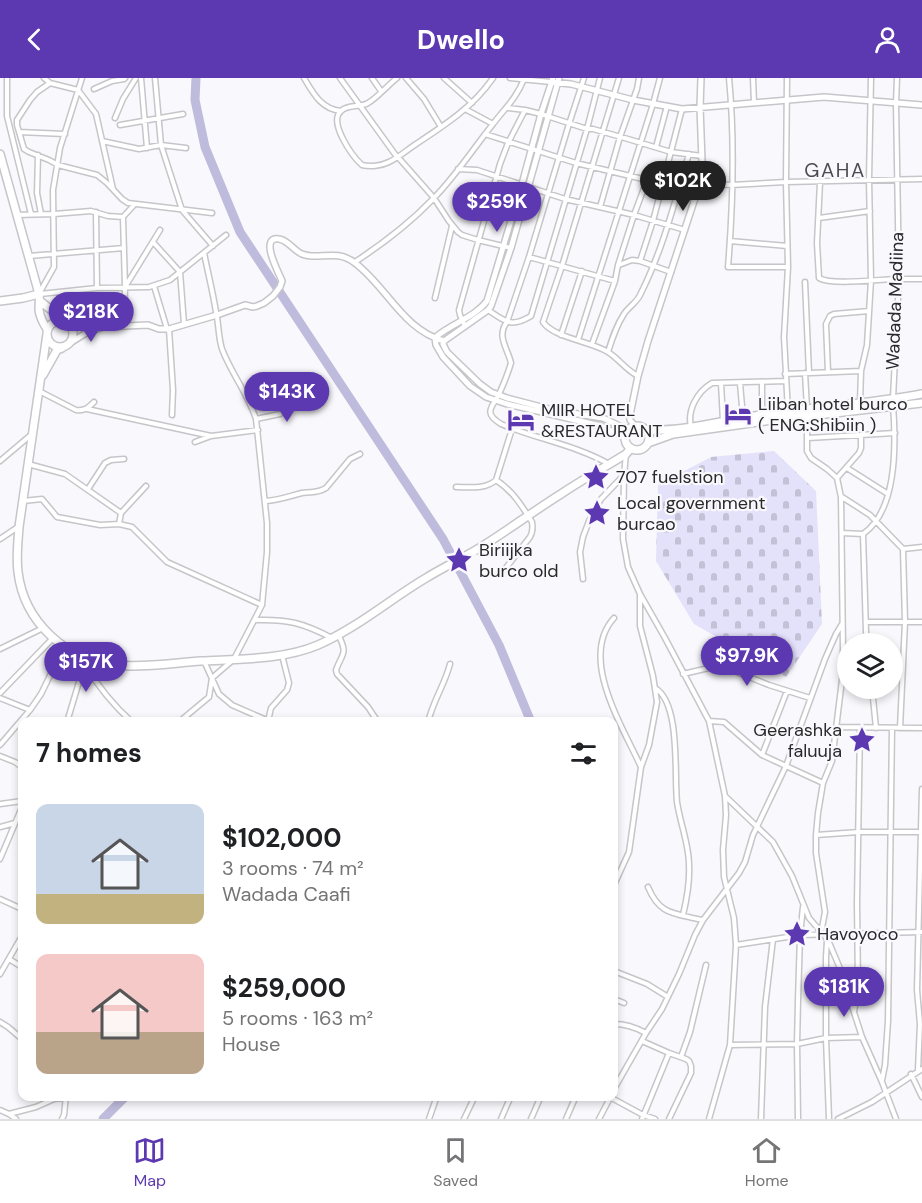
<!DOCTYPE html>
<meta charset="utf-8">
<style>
body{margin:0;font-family:"DM Sans",sans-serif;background:#f6f6f6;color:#202124;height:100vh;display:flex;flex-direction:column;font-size:22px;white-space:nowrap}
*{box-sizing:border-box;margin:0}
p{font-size:20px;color:#757577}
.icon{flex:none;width:33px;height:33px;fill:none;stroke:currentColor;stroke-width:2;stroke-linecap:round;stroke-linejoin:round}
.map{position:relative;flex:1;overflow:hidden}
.drawer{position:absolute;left:18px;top:639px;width:600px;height:384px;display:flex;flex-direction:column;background:#fff;border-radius:12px;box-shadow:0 3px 9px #0003}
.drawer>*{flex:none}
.fabs{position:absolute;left:837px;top:555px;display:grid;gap:12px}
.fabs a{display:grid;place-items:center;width:66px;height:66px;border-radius:50%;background:#fff;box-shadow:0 3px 9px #0003;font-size:30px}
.price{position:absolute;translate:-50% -51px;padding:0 14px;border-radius:21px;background:#5d39b1;color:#fff;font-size:20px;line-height:39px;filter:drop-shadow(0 2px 3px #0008)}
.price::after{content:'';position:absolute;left:50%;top:36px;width:18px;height:14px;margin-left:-9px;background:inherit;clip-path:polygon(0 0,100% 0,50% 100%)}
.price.current{background:#222;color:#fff}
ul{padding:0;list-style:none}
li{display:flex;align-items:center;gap:18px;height:150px;padding:0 18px}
li span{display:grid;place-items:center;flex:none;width:168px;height:120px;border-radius:12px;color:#555}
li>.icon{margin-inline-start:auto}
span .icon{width:72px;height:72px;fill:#fffc;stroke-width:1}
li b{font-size:26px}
h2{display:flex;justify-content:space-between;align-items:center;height:72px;padding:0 18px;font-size:26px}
header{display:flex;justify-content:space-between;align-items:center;height:78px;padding:0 18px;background:#5d39b1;color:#fff;font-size:27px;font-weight:700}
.menu{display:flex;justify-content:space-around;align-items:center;height:84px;border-top:2px solid #e0e0e0;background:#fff;font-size:16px;color:#757577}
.menu a{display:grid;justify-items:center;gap:3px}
.menu .current{color:#5d39b1}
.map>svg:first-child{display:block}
.cemetery{fill:url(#cemetery-stones)}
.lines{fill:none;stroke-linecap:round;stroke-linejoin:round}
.river{stroke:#bfbbdc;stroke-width:9}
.street-casing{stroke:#c6c6ca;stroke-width:7}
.secondary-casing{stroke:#c6c6ca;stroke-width:8}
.highway-casing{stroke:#c6c6ca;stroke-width:10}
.street{stroke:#fff;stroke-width:4}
.secondary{stroke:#fff;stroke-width:5}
.highway{stroke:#fff;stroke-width:7}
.labels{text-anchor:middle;stroke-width:4.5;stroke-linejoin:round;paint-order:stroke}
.street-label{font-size:18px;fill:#2a2a2c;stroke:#f9f8fc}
.poi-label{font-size:18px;fill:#2a2a2c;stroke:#f9f8fc;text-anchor:start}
.neighbourhood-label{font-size:20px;letter-spacing:1.5px;fill:#4c4c4f;stroke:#f9f8fc}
</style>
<header><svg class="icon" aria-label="back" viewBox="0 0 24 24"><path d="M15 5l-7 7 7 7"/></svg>Dwello<svg class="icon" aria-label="person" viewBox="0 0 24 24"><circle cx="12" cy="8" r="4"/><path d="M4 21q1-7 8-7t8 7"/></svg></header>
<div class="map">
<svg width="922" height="1041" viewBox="0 0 922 1041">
<defs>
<pattern id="cemetery-stones" width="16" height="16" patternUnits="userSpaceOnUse" patternTransform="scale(1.5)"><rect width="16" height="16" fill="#e4e1fa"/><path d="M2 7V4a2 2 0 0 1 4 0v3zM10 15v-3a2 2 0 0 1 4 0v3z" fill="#c4c1d6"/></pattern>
</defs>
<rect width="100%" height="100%" fill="#f9f8fc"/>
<path class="cemetery" d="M774,373l42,40 6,133 -36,53 -92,-53 -38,-63 2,-76 53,-28z"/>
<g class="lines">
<path class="river" d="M196,0l-1,22 10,47 35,85 203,307 56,106 32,77
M103,1041l23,-23"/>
<defs>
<path id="street" d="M7,0v38l24,98
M44,0l6,5 28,7 18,24 17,75
M141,0l6,70
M155,0l6,67 21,65 31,36
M304,0c9,15 17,31 37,33
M340,0l57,79
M372,0l9,13
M397,0c-9,7 -20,20 -29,25 -8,5 -20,1 -27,8 -13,11 11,45 21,54 8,2 19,1 27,-3 9,-4 18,-12 27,-18 29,-19 57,-37 77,-66
M406,0l18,21 17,28
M444,0l28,25
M510,0l41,4
M584,0l-15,46 -40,133 -22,65c-11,14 1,27 4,41 -3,10 -7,20 -11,29 -6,14 -19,20 1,32 36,15 74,21 108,40
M619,0l-57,188 -19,56c11,16 47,19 65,30 11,7 18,18 30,24
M729,0c6,62 4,127 -1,189h60
M753,0l1,25
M787,0l-1,104 2,85 -4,70 4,75
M50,5l-13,9 -7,8 -13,20v5l7,24 5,3 20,8 9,5 39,10 10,8 15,16 6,4 84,10
M94,11l18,-8 12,-2 1,-1
M465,31l28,15
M525,32l16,4 46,15h6l35,10 43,13 31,4
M115,40l8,-19 13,-21
M120,47l63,-11
M19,54l46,2
M485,56l91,29 71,17 14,7 34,11
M102,63l37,8 22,-4 25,3
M656,69l11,-41
M38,77l-1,38 4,21
M397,78l37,42 15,23 9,11 4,3 16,5 33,8
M458,91l19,1 88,29 69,16 51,15
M820,104l-3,61 2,35c13,8 62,1 79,1 8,0 16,0 24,0
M700,105l31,2 55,-3 136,-3
M600,129l20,-70 17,-48 2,-11
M96,134l1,76
M16,137l38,-1 37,-3 17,5 15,1 11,-12
M123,139l2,70 -1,39
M819,140l51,-7
M730,163l57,5
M153,164l27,30 4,52
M29,178l95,-8
M529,179l86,24
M640,183l13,-40 29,-112
M355,184c29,-19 53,-37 78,-63 22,-22 40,-50 60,-75 12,-16 23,-25 31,-45
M619,187l13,-5 8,1 31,11
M805,204l4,91
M154,208l13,43
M125,209l35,-57
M40,214l14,-25 -1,-77 7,-42 22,-70
M40,216l57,-6 52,-1 21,-7 56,-45
M435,220l17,-72
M488,232c18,12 23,18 43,6l56,-187 13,-51
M465,248l-5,-11 -1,-5 41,-146 8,-21 17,-33 -17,-2
M169,251l4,61 -1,25
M561,257l21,-64
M578,262l75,-236 7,-26
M592,266l23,-63 3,-16 16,-50 13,-35
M608,274c4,-13 8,-26 16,-38 5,-8 14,-12 17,-21 22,-44 34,-92 48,-139
M828,294l-2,-48 4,-8 4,-2 35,-3
M805,295l2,35
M785,296l76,-3
M762,304v32
M721,305l2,38
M740,305l3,35
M39,313l37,19c9,1 12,-2 18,-8
M893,320l6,-119 -3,-175 1,-26
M860,325l1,-32 6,-26 4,-65 -2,-101 2,-101
M87,331l124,27
M807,338v35l4,7 16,11 10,9 4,19 2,151 -1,32 -10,81 -9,22 -5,30 -2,22v18l9,59 -4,21
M256,341l24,-5 24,-13 7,-1
M691,349c-4,-17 6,-35 21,-44l73,-2
M808,360l87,-5
M195,364l16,-6 47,-6
M626,376l-2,21 -1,64 5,28 12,27 25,44 44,83 16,75 1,19 -3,35 1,27 10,41 2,27 -6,100 -21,74
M0,383l32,-27
M28,386l37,10 56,39 -2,11
M847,390l41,26
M837,400l22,-25 2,-5v-12
M496,402c17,11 26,26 36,42 1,6 1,10 -2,15l-25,32
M456,409c13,0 29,3 40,-7l16,-51
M88,411l17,-26 6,-3 13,-1
M842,419l28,18 33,34 2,73 -5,106
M23,423l19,-2 15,18 43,8 19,-1 13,3 35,35 95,43
M266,423c13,-1 24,-5 36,-8 10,-2 14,1 24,-5l24,-29 10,-5
M121,435l25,-27
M842,455l21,1c35,-24 33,-91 30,-129
M863,456l3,98 2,12
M0,461l18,-12
M903,471l19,-2
M583,501l-3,-27 3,-15 6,-16 12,-22 23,-24
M614,540c-36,40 9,109 27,149
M256,542c32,-1 47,3 76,18
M866,544h56
M339,558c9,19 3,17 -3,34l1,4 31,33 10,15
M0,571l43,-21
M204,583l15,33 13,11 39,17
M84,585c13,22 29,42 48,59
M683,596l30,-7 14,1 42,17 41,13
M655,610c26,15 19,87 22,114 3,21 12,42 12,63 1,17 -2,33 -6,50
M872,610l4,40
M0,615l53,-55
M0,620l30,12 11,-16 23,-47
M268,643l3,-13 16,-18 2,-7 -7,-28
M709,643l15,1 38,33 61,28
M67,644l18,-60
M179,644l30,-25 3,-19 22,-19 28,-54 5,-53v-29l-11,-104c-8,-25 -25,-46 -34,-70 -4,-13 -3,-24 -6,-37 -3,-19 -8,-39 -12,-59
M428,644c5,-21 17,-38 22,-58
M837,649l85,1
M0,667l30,-35
M762,677l25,-64
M0,678l15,6 7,5
M725,718l48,46 19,34 17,42 19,22 11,26 23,71 20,45 14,37
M0,726l22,-3
M0,749l15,-4
M816,757l43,-3h62
M0,781l22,-52
M614,807l15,-33 12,-85 8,-22 8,-43 -4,-26 -13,-50v-31
M648,809c12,29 27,26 54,33
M0,821l22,10
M827,863l-1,16v81l3,81
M736,867l64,-10 122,-3
M9,881l13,8
M614,893l33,13 21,13
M0,896l22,-38
M614,921l10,4
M854,934l4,-26 -1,-83 3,-175
M0,944l8,5 14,12
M614,946c12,0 21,3 32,9
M642,963l27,12 17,6 3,2 2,5v7l-22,46
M730,967l67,-1 29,-6 36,-1
M681,979l9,-25 16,-67
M918,992l2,-46 -3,-34 5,-201
M911,996l11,23
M882,1002l3,-15 3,-44 4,-293
M614,1011l32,-56 16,-24 17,-35 16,-39 8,-15 36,-47 6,-11 8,-27 33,-69 39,-107 11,-25 6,-10
M608,1018l35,19 12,4
M0,1032l9,4 7,5
M9,1036l27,-7 18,-8 12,-2
M62,1041l2,-4 2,-19
M429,1041l8,-23
M464,1041l11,-23
M501,1041l10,-23
M531,1041l10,-23
M566,1041l10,-23
M599,1041l12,-23
M642,1041l27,-66
M761,1041l4,-112 8,-68
M798,1041l-1,-75 1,-43 2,-66 3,-28
M838,1041l34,-17 50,-33"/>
<path id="secondary" d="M553,0l-12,36 -19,70 -35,117c-12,16 -34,22 -50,35l-2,2 1,7 7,12 27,29 16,11 21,7 94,22 25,12
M551,4l20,2 62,16 49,9 142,-12 98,8
M69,245l17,1 18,3 44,-2 11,4h10l48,-14 28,-10 8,2 4,-1 7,-3 9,-7 7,-9 2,-6c-2,-6 -24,-45 -3,-42 9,1 15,12 23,15 16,7 34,-6 53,9 32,24 48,67 89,78
M444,263l44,-31 3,-4 20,-58 48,-170
M444,263l-1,3 4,8 33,32 11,8 16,6 46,12 50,8 25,12
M70,265l16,-10 17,-6
M635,348l-5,-6v-5l8,-39 10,-35 52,-158 2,-22 -2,-54 1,-29"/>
<path id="highway" d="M0,76l39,140c1,6 0,10 0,16 1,7 4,13 8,19
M0,223l23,-3 16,-4
M40,223l25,20
M47 256a13 13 0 1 1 26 0a13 13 0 1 1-26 0Z
M47,256l-28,193c-1,15 -3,30 -1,45 6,50 48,88 97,93 28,3 58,-2 86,-4 37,-2 82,-1 117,-16 39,-17 71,-45 108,-67 18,-11 37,-20 55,-31 27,-17 53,-36 80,-53 21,-14 44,-27 65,-40l5,-6
M43,297l14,-25 5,-2
M625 360a12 12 0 1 1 24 0a12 12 0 1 1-24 0Z
M646,352c38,2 78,-10 115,-15 54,-8 108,-11 161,-21
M648,365l25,-9 92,-13 157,-18"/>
</defs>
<use href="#street" class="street-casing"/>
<use href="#secondary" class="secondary-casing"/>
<use href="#highway" class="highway-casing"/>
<use href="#street" class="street"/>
<use href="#secondary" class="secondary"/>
<use href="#highway" class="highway"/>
</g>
<defs>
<symbol id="hotel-bare" viewBox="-9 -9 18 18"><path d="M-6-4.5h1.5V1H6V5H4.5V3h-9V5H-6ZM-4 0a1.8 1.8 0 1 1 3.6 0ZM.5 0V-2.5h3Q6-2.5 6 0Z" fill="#5d39b1" stroke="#f9f8fc" stroke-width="2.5" paint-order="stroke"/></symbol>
<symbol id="sight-bare" viewBox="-9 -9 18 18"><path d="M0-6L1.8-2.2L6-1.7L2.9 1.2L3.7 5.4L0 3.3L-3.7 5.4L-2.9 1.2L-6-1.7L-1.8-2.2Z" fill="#5d39b1" stroke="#f9f8fc" stroke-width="2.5" paint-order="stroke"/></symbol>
</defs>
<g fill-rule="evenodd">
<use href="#hotel-bare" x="719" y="317" width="38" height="38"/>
<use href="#hotel-bare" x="502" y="323" width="38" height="38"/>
<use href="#sight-bare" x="577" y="380" width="38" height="38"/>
<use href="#sight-bare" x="578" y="416" width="38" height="38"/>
<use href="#sight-bare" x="440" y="463" width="38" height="38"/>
<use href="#sight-bare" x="843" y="643" width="38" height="38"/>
<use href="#sight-bare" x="778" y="837" width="38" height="38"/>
</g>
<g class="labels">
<g class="street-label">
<text transform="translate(895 223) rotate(-88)" y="6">Wadada Madiina</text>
</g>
<g class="poi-label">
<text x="758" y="332">Liiban hotel burco<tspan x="758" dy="21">( ENG:Shibiin )</tspan></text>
<text x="541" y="338">MIIR HOTEL<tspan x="541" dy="21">&amp;RESTAURANT</tspan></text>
<text x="616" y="405">707 fuelstion</text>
<text x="617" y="431">Local government<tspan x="617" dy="21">burcao</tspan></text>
<text x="479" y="478">Biriijka<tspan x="479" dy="21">burco old</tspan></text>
<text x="842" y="658" text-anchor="end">Geerashka<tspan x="842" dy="21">faluuja</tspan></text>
<text x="817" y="862">Havoyoco</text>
</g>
<g class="neighbourhood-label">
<text x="835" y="99">GAHA</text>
</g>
</g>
</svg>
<div class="fabs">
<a><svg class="icon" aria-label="layers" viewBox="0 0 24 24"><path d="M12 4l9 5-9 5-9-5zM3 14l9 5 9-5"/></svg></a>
</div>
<b class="price current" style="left:683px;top:134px">$102K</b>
<b class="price" style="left:497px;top:155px">$259K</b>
<b class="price" style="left:91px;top:265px">$218K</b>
<b class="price" style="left:287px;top:345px">$143K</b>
<b class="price" style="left:747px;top:609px">$97.9K</b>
<b class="price" style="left:86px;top:615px">$157K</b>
<b class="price" style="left:844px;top:940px">$181K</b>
<section class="drawer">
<h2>7 homes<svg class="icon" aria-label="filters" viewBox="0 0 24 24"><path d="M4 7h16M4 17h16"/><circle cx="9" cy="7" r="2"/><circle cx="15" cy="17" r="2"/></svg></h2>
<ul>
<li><span style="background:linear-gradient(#c9d6e8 75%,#c2b280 0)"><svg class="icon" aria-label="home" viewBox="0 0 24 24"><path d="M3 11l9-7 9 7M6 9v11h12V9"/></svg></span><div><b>$102,000</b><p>3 rooms · 74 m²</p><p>Wadada Caafi</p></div></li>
<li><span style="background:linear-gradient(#f6c9c9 65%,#b9a48a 0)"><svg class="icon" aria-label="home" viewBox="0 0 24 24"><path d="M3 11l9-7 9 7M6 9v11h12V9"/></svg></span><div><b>$259,000</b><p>5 rooms · 163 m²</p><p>House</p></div></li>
</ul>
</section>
</div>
<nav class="menu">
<a class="current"><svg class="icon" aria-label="map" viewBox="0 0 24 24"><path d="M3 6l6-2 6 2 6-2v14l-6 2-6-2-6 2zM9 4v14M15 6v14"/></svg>Map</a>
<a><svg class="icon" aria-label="saved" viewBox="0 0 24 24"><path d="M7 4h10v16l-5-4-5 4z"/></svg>Saved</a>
<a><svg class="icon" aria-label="home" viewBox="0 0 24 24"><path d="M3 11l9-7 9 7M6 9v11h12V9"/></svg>Home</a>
</nav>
